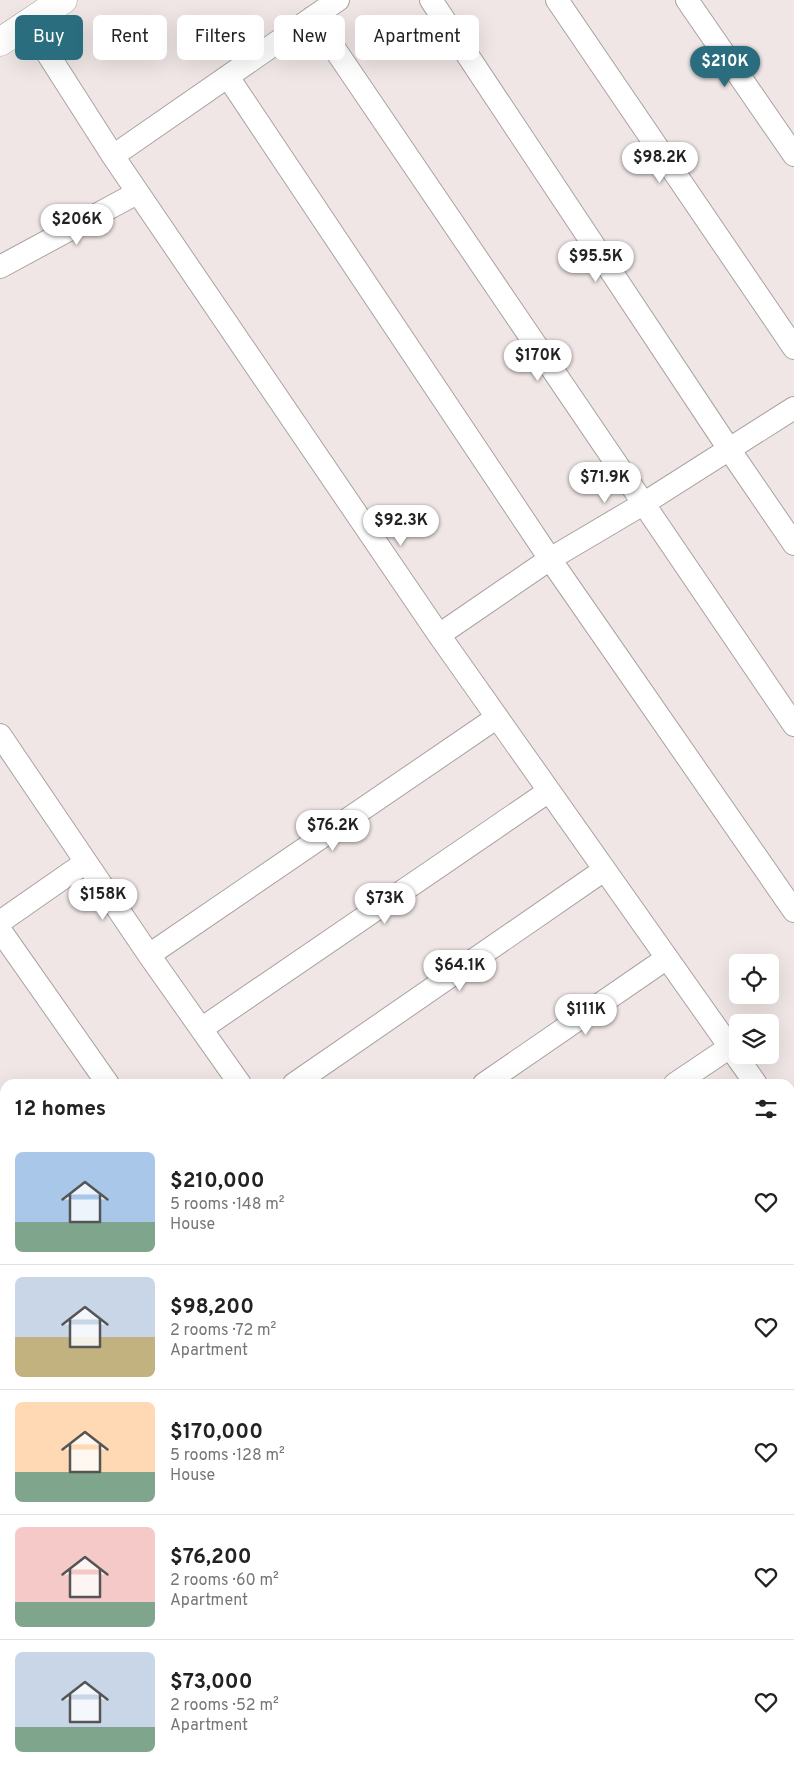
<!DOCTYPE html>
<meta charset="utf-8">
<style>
body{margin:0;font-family:Overpass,sans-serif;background:#f6f6f6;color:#222;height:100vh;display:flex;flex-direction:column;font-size:19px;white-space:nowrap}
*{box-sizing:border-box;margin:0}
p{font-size:16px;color:#767676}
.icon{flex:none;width:28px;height:28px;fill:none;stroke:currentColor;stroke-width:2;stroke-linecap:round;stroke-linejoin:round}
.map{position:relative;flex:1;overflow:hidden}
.sheet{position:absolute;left:0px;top:1079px;width:795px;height:696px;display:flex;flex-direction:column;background:#fff;border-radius:15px 15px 0 0;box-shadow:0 5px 20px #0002}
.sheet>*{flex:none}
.top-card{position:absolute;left:15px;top:15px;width:500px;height:45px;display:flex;gap:10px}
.fabs{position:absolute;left:729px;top:954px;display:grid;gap:10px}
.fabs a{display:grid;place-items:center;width:50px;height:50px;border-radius:8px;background:#fff;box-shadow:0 5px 20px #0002;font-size:25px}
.price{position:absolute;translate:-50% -42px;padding:0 11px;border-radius:18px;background:#fff;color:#222;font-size:16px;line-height:32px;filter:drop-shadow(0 1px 2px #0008)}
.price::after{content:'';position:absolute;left:50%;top:30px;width:15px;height:11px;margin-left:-8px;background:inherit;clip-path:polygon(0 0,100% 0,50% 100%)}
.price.on{background:#296d7e;color:#fff}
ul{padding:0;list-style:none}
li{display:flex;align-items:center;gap:15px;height:125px;padding:0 15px}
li+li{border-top:1px solid #e0e0e0}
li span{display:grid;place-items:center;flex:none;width:140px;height:100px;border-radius:8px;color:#555}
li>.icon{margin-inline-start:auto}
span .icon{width:60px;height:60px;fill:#fffc;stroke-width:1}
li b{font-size:21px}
h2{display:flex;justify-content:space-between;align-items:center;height:60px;padding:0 15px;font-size:21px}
.tag{padding:0 18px;border-radius:8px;background:#fff;box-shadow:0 5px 20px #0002;font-size:18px;line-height:45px}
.tag.on{background:#296d7e;color:#fff}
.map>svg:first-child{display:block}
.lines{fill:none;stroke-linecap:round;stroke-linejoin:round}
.minor-casing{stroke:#aba2a2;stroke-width:24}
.tertiary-casing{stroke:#aba2a2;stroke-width:29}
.minor{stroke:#fff;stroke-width:22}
.tertiary{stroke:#fff;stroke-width:28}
</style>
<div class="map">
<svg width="794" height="1774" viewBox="0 0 794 1774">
<rect width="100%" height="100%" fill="#efe6e5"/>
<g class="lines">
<defs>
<path id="minor" d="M431,0l298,449 65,95
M557,0l237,348
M687,0l107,155
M313,17l481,708
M28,23l85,133 326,479 317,449
M228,77l322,482 244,352
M113,156l225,-156
M0,267l137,-74
M439,635l111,-76 93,-55 151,-96
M0,735l149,220 91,129
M0,922l86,-60
M0,930l108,154
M149,955l347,-237
M201,1029l348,-238
M294,1084l310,-214
M484,1084l183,-126
M675,1084l55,-37
M0,1109l5,7
M790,1132l4,6
M0,1293l5,7
M790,1307l4,-3
M0,1478l5,7
M790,1591l4,-2
M0,1679l5,7
M790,1716l4,-3
M444,1770l3,4
M581,1770l2,4
M119,1774l6,-4"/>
<path id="tertiary" d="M0,42l63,-42
M790,1155l4,-3
M790,1464l4,-3
M0,1700l5,-4
M722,1770l3,4
M355,1774l5,-4"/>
</defs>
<use href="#minor" class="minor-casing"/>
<use href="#tertiary" class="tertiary-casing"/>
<use href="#minor" class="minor"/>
<use href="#tertiary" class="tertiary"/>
</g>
</svg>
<div class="fabs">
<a><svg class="icon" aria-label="locate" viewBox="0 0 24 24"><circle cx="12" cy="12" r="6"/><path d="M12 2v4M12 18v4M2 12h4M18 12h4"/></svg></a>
<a><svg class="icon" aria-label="layers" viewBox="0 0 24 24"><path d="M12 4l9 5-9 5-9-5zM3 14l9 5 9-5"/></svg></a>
</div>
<b class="price on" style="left:725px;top:88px">$210K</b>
<b class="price" style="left:660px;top:184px">$98.2K</b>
<b class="price" style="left:77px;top:246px">$206K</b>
<b class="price" style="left:596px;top:283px">$95.5K</b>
<b class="price" style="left:538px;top:382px">$170K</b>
<b class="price" style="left:605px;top:504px">$71.9K</b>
<b class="price" style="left:401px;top:547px">$92.3K</b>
<b class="price" style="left:333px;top:852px">$76.2K</b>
<b class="price" style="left:103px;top:921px">$158K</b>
<b class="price" style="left:385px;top:925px">$73K</b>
<b class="price" style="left:460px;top:992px">$64.1K</b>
<b class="price" style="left:586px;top:1036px">$111K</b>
<div class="top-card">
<a class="tag on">Buy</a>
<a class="tag">Rent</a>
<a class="tag">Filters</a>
<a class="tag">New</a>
<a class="tag">Apartment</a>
</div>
<section class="sheet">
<h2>12 homes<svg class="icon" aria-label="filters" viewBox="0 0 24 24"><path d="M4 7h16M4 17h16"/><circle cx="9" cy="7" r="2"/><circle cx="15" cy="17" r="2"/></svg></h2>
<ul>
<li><span style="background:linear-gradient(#a9c7e8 70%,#7fa58c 0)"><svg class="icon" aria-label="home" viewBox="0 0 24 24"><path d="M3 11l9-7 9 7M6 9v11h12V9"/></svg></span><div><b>$210,000</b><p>5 rooms · 148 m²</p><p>House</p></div><svg class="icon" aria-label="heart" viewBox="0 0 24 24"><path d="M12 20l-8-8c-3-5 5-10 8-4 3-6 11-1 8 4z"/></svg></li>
<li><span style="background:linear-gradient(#c9d6e8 60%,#c2b280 0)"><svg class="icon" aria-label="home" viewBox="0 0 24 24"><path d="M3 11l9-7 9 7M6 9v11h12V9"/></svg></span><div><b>$98,200</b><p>2 rooms · 72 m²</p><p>Apartment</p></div><svg class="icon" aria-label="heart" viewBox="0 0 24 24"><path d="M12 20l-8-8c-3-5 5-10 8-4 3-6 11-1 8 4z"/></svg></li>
<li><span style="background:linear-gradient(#ffd9b3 70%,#7fa58c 0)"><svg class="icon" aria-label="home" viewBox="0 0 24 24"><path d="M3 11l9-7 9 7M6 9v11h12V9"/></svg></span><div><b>$170,000</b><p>5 rooms · 128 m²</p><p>House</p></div><svg class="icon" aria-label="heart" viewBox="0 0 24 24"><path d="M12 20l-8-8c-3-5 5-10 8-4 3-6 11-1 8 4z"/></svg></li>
<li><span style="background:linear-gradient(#f6c9c9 75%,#7fa58c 0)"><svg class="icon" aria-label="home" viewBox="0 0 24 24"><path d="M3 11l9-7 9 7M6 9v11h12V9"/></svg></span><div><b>$76,200</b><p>2 rooms · 60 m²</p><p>Apartment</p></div><svg class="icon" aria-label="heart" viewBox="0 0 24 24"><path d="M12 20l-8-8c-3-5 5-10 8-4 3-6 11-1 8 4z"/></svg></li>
<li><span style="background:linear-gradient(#c9d6e8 75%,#7fa58c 0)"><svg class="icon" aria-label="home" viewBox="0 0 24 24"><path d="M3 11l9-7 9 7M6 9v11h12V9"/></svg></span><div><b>$73,000</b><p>2 rooms · 52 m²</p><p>Apartment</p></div><svg class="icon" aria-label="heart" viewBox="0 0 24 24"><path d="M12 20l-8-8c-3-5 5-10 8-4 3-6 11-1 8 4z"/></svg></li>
</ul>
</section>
</div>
